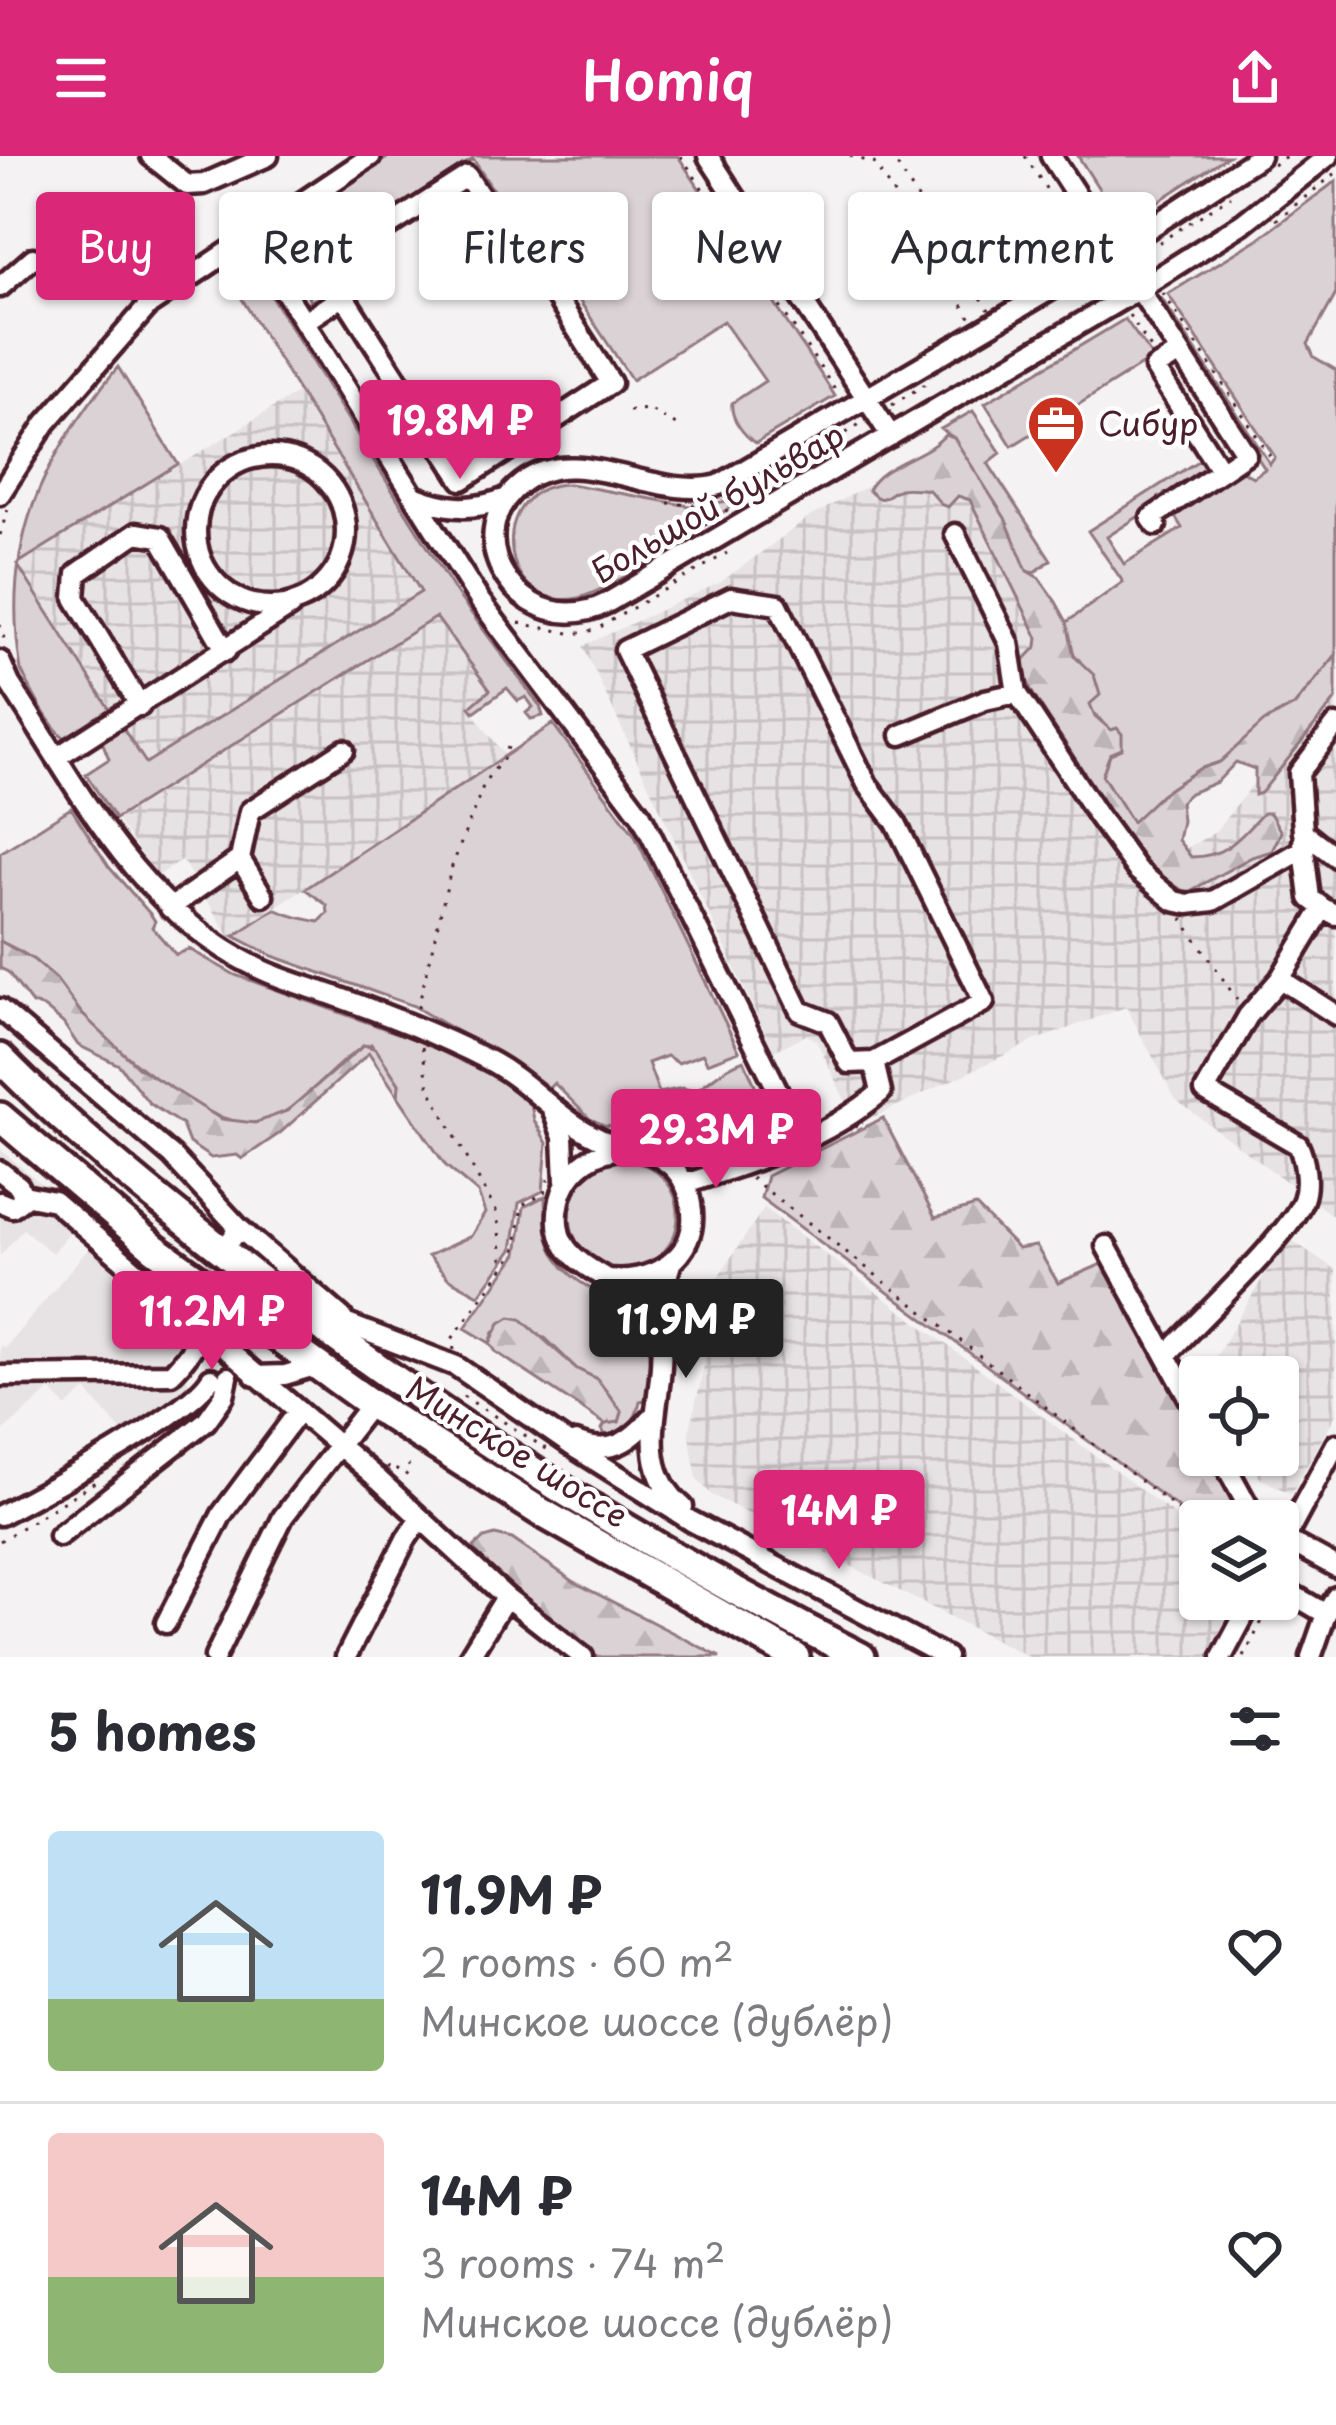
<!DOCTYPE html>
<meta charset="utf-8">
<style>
body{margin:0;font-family:"Playpen Sans",sans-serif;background:#f2f2f3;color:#2b2b33;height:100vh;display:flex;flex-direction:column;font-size:45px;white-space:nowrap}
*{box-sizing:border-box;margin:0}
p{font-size:39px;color:#7c7c81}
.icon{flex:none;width:66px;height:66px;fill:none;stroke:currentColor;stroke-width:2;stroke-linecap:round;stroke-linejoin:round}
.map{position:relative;height:1501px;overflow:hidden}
.drawer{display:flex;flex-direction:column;background:#fff;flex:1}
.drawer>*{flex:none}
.top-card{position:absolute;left:36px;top:36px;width:1266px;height:108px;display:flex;gap:24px}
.fabs{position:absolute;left:1179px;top:1200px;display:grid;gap:24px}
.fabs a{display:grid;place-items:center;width:120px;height:120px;border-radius:12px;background:#fff;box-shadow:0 3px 9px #0004;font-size:60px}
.price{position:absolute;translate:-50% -102px;padding:0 27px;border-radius:12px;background:#db2777;color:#fff;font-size:39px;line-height:78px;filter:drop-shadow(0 3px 6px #0008)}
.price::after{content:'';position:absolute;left:50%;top:72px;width:36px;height:27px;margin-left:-18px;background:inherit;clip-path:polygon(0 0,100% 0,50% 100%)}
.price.active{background:#222;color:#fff}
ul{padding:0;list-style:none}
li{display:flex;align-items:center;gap:36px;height:300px;padding:0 48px}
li+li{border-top:3px solid #e1e1e2}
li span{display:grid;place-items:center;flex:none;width:336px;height:240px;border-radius:12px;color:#555}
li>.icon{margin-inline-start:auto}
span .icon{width:144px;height:144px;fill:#fffc;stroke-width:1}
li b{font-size:51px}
h2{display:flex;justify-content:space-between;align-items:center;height:144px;padding:0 48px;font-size:51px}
.chip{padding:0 42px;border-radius:12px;background:#fff;box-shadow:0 3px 9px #0004;font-size:42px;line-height:108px}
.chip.active{background:#db2777;color:#fff}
header{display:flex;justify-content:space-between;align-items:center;height:156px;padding:0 48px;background:#db2777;color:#fff;font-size:54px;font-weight:600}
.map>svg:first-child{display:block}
.built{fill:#e7e2e3}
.industrial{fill:url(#industrial-grid)}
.green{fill:#dbd2d5;stroke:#927880;stroke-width:3}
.forest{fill:url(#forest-firs);stroke:#927880;stroke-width:3}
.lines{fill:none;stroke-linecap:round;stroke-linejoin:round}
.minor-casing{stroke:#4a1f2b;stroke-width:27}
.highway-casing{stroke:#4a1f2b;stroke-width:36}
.path{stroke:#4a1f2b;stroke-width:3;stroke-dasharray:3 9;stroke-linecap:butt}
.minor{stroke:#fff;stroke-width:18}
.highway{stroke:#fff;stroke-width:27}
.labels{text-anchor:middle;stroke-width:9;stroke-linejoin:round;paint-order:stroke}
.poi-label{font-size:33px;fill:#4a1f2b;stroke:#fff;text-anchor:start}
.street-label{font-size:33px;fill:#4a1f2b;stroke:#fff}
</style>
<header><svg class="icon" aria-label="menu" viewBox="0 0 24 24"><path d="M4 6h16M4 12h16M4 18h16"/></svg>Homiq<svg class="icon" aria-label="share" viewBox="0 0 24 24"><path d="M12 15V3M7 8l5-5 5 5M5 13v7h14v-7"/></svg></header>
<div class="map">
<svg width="1336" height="1501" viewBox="0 0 1336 1501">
<defs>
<pattern id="industrial-grid" width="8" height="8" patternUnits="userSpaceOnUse" patternTransform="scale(3)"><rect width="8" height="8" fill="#e7e2e3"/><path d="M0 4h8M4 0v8" fill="none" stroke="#c8c1c3"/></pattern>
<pattern id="forest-firs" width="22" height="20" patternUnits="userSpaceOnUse" patternTransform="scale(3)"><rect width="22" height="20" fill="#dbd2d5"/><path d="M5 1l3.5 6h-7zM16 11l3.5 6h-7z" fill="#bdb4b7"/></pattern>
</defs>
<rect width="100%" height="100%" fill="#f4f2f2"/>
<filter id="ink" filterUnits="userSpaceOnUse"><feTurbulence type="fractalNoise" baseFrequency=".00833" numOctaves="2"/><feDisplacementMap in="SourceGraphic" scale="24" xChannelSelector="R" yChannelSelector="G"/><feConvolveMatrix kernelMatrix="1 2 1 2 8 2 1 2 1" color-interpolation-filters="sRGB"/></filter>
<g filter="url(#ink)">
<path class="built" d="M0,993l81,69 -29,35 -29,-24 -23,27z
M93,1087l85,72 7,23 -17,15 26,35 -69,47 -39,-45 -20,17 -16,-17 -50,44v-89l5,3z"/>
<path class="industrial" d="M297,237l123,199 -274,170 -127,-198z
M948,288l203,424 63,-35 122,-153v538l-160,-118 -50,-93 -92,34 -177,84 -41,-85 -10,-5 -32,16 -191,-405 138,-64 90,-66z
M436,463l53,71 -20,18 36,47 -275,182 -48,-77 -25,16 -40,-56z
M764,1052l436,326v65h41l-31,58h-181l-317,-162 -15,-16 -8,-45 15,-68 -6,-59z
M1287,1081l49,33v144l-45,80 -31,-16 -14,-23h32v-78h-74z"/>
<path class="green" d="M390,0h288l157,240 -79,47c-12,-7 -26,-25 -24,-40l33,-22 -42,-60 -91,59 -112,-169 -10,5 -37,-57 -115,76 -11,-6 -48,30 23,37 -11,5 -41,-59 2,-6z
M1078,0h150l-106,69z
M1336,25v113l-28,50 6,13 22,13v285l-42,51 -24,12 -50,44 -21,7 -37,25 -30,29 -30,-48 8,-21 1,-24 -20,-20 -11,-49c-11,-9 -12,-25 -13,-39l56,-40 -35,-51 116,-74 4,14 -101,66 17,27 58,-36 -8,-13 -10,3 72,-50 17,9 12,-8 -109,-168 6,-2 108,165 5,-7 -107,-163 90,-55z
M236,104l15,4 206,330 83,112 3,10 -12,3 -5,-6 7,-6 -7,-10 -8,4 -11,-13 -33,24 -4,-5 20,-17 -54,-73 -321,202 -29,-45 23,-15 -7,-18 20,-14 24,36 275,-171 -193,-316z
M1125,163l28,39 -141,88 -27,-43z
M118,211l60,97 -161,100 95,149 -46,26c-19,-15 -34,-47 -45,-69 -21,-127 21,-212 97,-303z
M973,255l28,42 -13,10 63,97 -17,13 -7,-2 -73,-133 -13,-9z
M570,328l125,23 48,-9c-32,23 -136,97 -170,101 -78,9 -85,-116 -3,-115z
M553,568l81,110 105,217 -32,12 -4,-9 -25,9 -11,-7 -19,7 11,30 23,-5 13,3c18,-12 29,-24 49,-31l23,53 -3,28 -48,16 -18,-2 -46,-24 -48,-6 -14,-6 -36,-36 -5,5c-42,-35 -91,-53 -135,-82l-141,-50 -39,-20 41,-27c16,8 27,9 44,13l9,-9 -1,-8 -22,-16z
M71,652l38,59 42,48 4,6 -3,6 24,28 13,-6 46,26 182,65 79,37 35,27 3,16 13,23 -4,48 -24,12 -7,47 -33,45 -31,-17 -20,-22 43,-20 14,-23 -7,-20 -32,-27 -48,-70 1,-12 -28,-40c-41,16 -66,69 -112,78 -51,10 -143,-72 -177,-108 -16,-17 -30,-40 -50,-55 -9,-7 -21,-12 -32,-18v-88z
M570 1059a54 54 0 1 1 108 0a54 54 0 1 1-108 0Z
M545,1040c1,18 -1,38 8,55 35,68 116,25 92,149l-5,1c-3,19 -16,34 -35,34l-3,-6 3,-5 14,-2 3,-10 -25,-33 -20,-10 -32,-31 -51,-6 -4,11 -25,-15 52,-74 7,-47z"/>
<path class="forest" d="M945,279l9,3 51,80 22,53 12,7 17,24 11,20 7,34 20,19 6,20 -10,9 5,12 16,14 6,-2 5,6v15l-12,5 -8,21 30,47 30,-28 37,-25 21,-7 44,-40 30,-16 42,-51v44l-75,94 -6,2v-26l-19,-7 -19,20 -27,11 -10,9 2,19 -4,19 13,17c36,0 49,-20 72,-44h7l11,19 -9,19 -20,6 -62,34h-7l-39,-27 -111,-170 -9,-20v-14l13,-14 1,-8 -68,-138 -12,-4 -10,11 -6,-2 -14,-16c-8,1 -20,-2 -28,0 -17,5 -15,18 -32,1 14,-27 57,-32 77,-55z
M0,785l34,19 22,19 26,35 56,53 83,52 34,4 32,-12 77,-66 12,4 23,35 -1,12 -29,-43 -89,80 -38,26 -5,-4 -26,3 -22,-15 -7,-18 -33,-22 -30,-38 -41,-20 -15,-22 -18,-15 -13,-4 -24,-32 -8,-4z
M883,962l52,100 41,-12 42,43 18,-3 22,37 51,-22 91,169v25h14l35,66 -49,3 -439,-326 6,-22z
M510,1161l11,2 56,50 20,10 25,33 -3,10 -14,2 -109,-72 -6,-9 10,-20z
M495,1379l17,4 64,44 144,74h-124l-28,-18 -94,-80v-12l10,-9z"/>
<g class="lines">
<defs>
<path id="minor" d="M151,0l36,29 17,-1 64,-28
M708,0l183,280
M1051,0l62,96
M1260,0l-164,107 -377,222c-65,17 -142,-45 -197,-2 -71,55 3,162 85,120l532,-314 104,-66 85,-67
M467,20l39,60 8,-5 97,152 -149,97 -137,-213z
M250,80l230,365 161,214 141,284
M0,131l33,-29
M1139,133l107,165 -95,64 5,7
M304,166l39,-26
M1180,197l-25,15 66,103
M368,269l41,-28
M196 375a75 75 0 1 1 150 0a75 75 0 1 1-150 0Z
M0,338l46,-71 103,-118 222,-149
M414,340c35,14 58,15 93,2
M955,378l54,109 8,50 81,123 39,54 37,31 14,3 25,-3 89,-51
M0,505l10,23c69,106 129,227 248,284 24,12 51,19 77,28 52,19 102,38 151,63 50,25 80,73 136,88
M140,550l-65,-108 2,-24 59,-41 24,4 66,114
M1336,569l-37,48 4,59 33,25
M901,579l84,-35 32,-7
M57,601l233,-150
M1303,686l7,56 13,10
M240,703l23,37
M170,752l70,-49 10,-48 94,-61
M1336,759l-13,-7 -43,71 56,36
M0,853l172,147 67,72 -16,24
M554,958l9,23 2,44
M0,1015l19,15 5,12 -12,9 -12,-5
M685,1028c69,-22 139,-44 196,-92l-7,-30 110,-60 -88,-179 -29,-39 -89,-179 -47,-7 -106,52 175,361 28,11 21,41 25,-1
M24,1039l30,6 325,279 127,117 77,60
M239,1072l103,89
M1106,1090l94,172
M671,1108c-12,36 -8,66 -10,102 -3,50 -24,103 22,141
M603,1122c46,8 98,-19 88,-74 -12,-72 -114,-73 -131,-4 -13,56 30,65 63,90 17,14 27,33 37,52
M311,1154l145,56 122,84 113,71 255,136
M1166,1200c31,-36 122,-118 137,-156 6,-16 2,-40 -5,-55l-93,-54 43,-75 32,-37
M0,1220l171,-2c28,-28 39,-51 29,-91
M255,1220l30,-1 30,-9
M576,1286c35,14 54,0 77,-26
M1220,1299l36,66
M0,1359c42,-22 191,-102 211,-137
M59,1380l147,-115 18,-25 4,-19
M1285,1383l51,28
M1278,1396l58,-108
M1278,1430l48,28 10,-17
M166,1467l56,-109 76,-102
M215,1501l68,-140 88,-113
M346,1501l60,-118 14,-20
M469,1501l37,-60
M1222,1501l31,-58
M1311,1501l15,-43"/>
<path id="highway" d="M0,902c68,69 143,130 219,190 199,159 415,294 642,409
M0,961l154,131 217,156 168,107 256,146"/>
</defs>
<use href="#minor" class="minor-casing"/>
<use href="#highway" class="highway-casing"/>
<path class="path" d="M681,0l158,240
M850,0l24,7 97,156
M891,0l98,154
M1025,0l61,94
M1273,9l13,-9
M1276,64l60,-47
M1149,93l82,-53
M1163,137l109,166
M1129,159l25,38
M892,249l38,-24
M629,255l20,-2 27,16
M668,347l40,3 35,-8
M695,375l168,-109
M0,379l8,-27
M519,467l55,11 21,-4 132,-77
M0,468l6,22
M1182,762l55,82
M418,852l33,-139 34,-88 20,-24 3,-10
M422,891l7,41 68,125 6,55
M771,953l5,26
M681,996l25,8
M751,1022l449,349
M454,1194l-2,-11 63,-87 7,-47 23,-12 4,-14
M463,1240l85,54
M387,1313l3,-4 15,11 6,-8 -3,-3
M0,1385l95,-59
M1244,1501l28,-56"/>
<use href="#minor" class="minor"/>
<use href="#highway" class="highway"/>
</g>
</g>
<defs>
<symbol id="office-pin" viewBox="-11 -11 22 30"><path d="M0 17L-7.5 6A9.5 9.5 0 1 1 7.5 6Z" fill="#c8321e" stroke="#fff"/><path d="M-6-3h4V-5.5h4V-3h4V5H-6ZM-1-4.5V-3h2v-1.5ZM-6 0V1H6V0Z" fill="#fff"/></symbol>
</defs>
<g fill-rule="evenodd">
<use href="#office-pin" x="1023" y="235" width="66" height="90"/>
</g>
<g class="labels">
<g class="poi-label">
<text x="1098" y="280">Сибур</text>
</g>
<g class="street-label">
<text transform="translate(718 347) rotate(-30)" y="12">Большой бульвар</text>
<text transform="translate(517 1296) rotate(32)" y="12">Минское шоссе</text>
</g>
</g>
</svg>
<div class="fabs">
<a><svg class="icon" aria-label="locate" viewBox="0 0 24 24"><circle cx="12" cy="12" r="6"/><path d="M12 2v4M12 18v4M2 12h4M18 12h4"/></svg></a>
<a><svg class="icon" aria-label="layers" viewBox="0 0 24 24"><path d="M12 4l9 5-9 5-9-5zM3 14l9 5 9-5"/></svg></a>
</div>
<b class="price" style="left:460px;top:326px">19.8M ₽</b>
<b class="price" style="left:716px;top:1035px">29.3M ₽</b>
<b class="price" style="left:212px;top:1217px">11.2M ₽</b>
<b class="price active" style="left:686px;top:1225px">11.9M ₽</b>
<b class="price" style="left:839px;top:1416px">14M ₽</b>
<div class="top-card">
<a class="chip active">Buy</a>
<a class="chip">Rent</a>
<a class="chip">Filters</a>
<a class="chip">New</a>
<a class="chip">Apartment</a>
</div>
</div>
<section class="drawer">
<h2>5 homes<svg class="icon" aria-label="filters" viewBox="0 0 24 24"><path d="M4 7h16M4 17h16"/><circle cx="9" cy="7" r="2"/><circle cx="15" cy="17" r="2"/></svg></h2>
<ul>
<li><span style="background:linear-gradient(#bfe0f5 70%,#8fb573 0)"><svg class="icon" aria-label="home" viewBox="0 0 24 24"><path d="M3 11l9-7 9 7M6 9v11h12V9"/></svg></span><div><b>11.9M ₽</b><p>2 rooms · 60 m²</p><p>Минское шоссе (дублёр)</p></div><svg class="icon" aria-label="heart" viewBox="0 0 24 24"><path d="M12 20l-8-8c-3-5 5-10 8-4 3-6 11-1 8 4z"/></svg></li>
<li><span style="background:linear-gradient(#f6c9c9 60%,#8fb573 0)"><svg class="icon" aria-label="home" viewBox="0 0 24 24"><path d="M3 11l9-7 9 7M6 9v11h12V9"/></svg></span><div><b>14M ₽</b><p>3 rooms · 74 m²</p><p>Минское шоссе (дублёр)</p></div><svg class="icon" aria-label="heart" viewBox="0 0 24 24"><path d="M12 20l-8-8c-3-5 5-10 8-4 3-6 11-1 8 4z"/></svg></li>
</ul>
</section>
